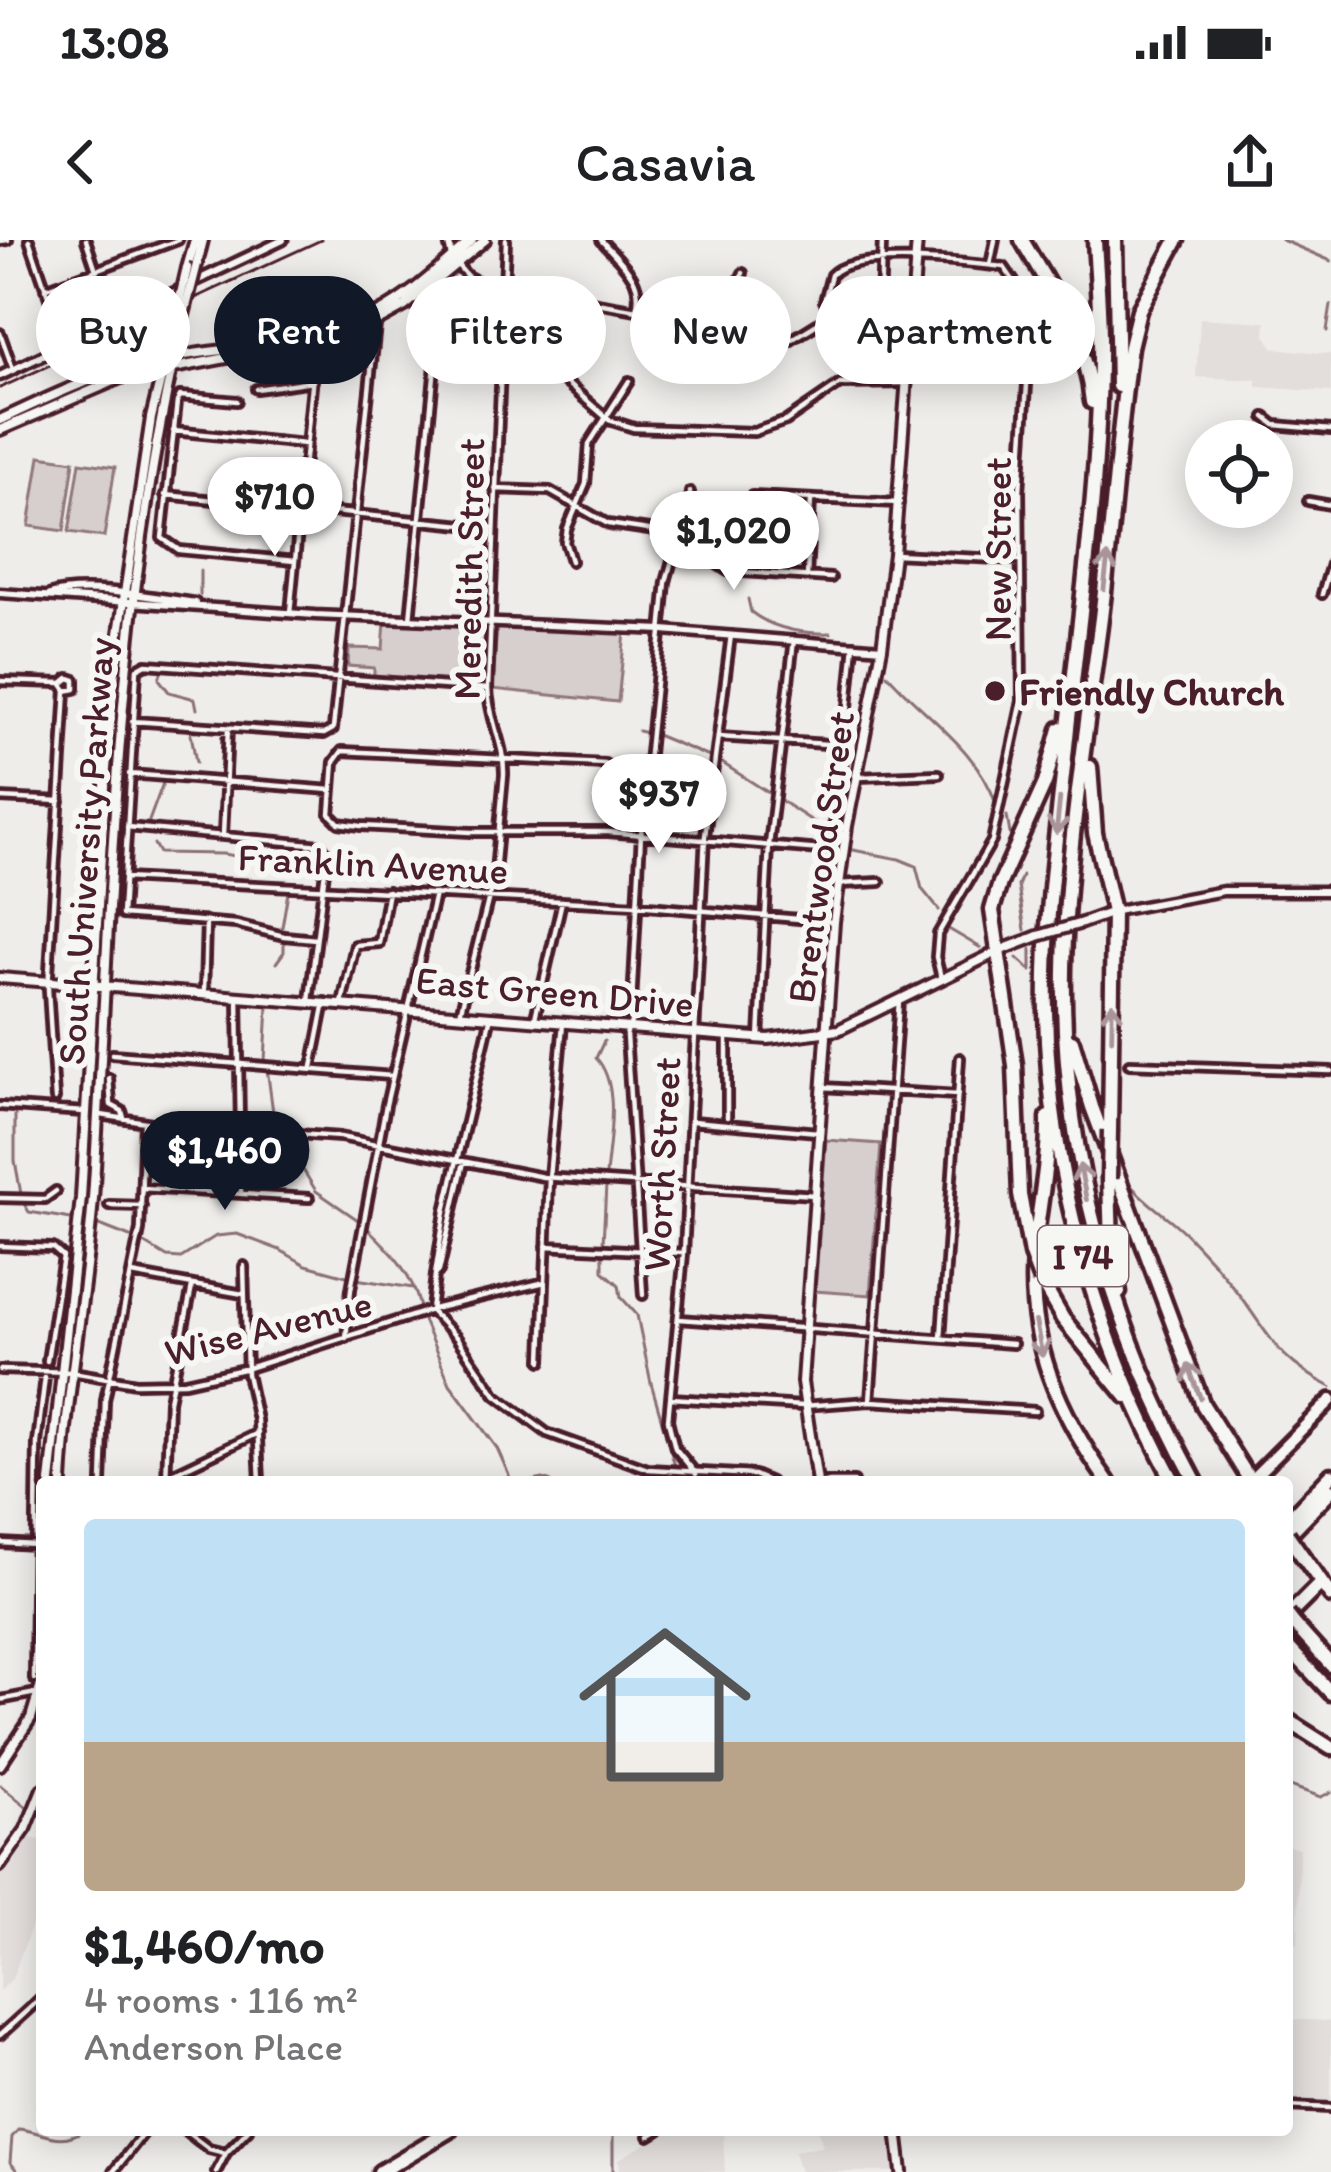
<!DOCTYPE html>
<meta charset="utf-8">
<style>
body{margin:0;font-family:Itim,sans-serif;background:#f2f2f2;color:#202124;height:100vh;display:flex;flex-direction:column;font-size:45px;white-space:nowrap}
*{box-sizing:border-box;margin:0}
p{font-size:39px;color:#757577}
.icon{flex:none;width:66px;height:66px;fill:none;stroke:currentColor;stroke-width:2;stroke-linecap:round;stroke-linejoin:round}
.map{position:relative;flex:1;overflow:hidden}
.sheet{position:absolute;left:36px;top:1236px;width:1257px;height:660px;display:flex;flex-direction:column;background:#fff;border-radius:12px;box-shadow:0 6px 30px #0003}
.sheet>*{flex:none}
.banner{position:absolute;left:36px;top:36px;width:1260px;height:108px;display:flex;gap:24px}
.buttons{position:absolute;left:1185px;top:180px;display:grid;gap:24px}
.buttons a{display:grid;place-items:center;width:108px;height:108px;border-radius:50%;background:#fff;box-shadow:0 6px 30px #0003;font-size:60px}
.price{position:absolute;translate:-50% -102px;padding:0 27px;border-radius:42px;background:#fff;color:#222;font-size:39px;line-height:78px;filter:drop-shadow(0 3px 6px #0008)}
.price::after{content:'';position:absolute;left:50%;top:72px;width:36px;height:27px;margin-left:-18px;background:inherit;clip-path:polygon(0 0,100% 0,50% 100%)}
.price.active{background:#111827;color:#fff}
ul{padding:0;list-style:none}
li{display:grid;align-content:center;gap:24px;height:636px;padding:0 48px}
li+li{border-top:3px solid #e0e0e0}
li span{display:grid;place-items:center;height:372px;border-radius:12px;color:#555}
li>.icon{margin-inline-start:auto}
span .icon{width:216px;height:216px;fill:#fffc;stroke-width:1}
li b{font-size:51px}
.pill{padding:0 42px;border-radius:54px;background:#fff;box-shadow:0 6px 30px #0003;font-size:42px;line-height:108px}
.pill.active{background:#111827;color:#fff}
.status{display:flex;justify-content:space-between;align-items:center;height:84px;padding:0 60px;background:#fff;direction:ltr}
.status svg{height:33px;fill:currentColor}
header{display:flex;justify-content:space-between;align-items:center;height:156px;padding:0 48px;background:#fff;font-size:54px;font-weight:600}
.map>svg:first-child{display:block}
.built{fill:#e3dedc}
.green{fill:#d7cfce;stroke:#90777c;stroke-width:3}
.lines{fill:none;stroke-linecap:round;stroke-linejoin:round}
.stream{stroke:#8a6f74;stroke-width:3}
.minor-casing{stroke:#4a1f2b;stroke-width:14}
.tertiary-casing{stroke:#4a1f2b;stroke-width:15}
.secondary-casing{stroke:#4a1f2b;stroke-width:16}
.trunk-casing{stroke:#4a1f2b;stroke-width:20}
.motorway-casing{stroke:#4a1f2b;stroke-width:21}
.minor{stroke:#f6f6f2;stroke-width:4.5}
.tertiary{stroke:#f6f6f2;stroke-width:6}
.secondary{stroke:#f6f6f2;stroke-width:8}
.trunk{stroke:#f6f6f2;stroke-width:10}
.motorway{stroke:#f6f6f2;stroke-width:12}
.rail{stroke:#4a1f2b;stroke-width:3}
.secondary-bridge-casing{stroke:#4a1f2b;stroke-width:16;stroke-linecap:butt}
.motorway-bridge-casing{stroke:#4a1f2b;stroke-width:21;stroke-linecap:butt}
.secondary-bridge{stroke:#f6f6f2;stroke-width:8}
.motorway-bridge{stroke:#f6f6f2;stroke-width:12}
.oneway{stroke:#a99598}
.poi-dot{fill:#4a1f2b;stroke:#f6f6f2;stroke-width:4.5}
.labels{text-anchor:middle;stroke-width:12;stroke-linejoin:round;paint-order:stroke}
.shield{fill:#f6f6f2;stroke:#7e6067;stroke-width:3}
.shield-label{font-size:36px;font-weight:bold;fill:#4a1f2b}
.street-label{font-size:39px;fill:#4a1f2b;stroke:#f6f6f2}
.poi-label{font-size:39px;font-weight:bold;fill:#4a1f2b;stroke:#f6f6f2;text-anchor:start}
</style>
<div class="status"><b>13:08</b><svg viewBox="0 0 49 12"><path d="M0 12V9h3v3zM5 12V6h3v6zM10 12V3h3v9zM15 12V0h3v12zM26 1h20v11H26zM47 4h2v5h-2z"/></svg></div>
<header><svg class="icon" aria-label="back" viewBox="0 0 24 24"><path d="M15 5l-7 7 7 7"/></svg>Casavia<svg class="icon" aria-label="share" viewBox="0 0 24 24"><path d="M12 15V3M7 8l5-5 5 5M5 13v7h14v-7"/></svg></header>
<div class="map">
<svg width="1331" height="1932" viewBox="0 0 1331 1932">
<rect width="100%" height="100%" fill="#efedea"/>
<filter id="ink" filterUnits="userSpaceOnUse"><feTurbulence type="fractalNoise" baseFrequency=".00833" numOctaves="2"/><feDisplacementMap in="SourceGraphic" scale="24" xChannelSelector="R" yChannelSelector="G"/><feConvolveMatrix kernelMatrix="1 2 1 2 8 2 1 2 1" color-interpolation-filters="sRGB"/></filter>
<g filter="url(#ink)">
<path class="built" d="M1200,78l66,4 -1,13 9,13 57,6v38l-74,-5 -1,-7 -60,-3z
M27,1598l15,2v59l-30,80 -12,12v-118z
M1287,1599l2,7 10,2 -1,95h-11z
M1287,1779l44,2v80l-44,-2z
M671,1890h52l2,42h-105l-1,-13z
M818,1890h71l5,42h-94l-6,-21 29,-5z"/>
<path class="green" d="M40,216l34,5 -10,70 -35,-5z
M80,222l35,5 -11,70 -35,-5z
M385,381l102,6 -3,58 -110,-10v-7l-26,-2 1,-18 34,1z
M497,388l128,5 -7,69 -126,-13z
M826,900l55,4 -11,151 -55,-4z"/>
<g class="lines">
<path class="stream" d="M1282,0l49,21
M1327,91l4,-26
M606,290l13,3
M200,355v-24
M748,359l3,13c23,18 51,22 80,21
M161,433l-2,6 10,13 26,7 2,10
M887,434c36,41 92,76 109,130
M638,491l9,2
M191,494l5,28
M654,494l58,24
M719,521l53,34
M778,559l42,27
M1007,576l4,24
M149,581l14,-38
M154,604l5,9 64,1 44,7
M853,610l46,9 17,7 6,23 17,21
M1022,636l-4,10 7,44
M282,687l6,-35
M947,688l34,20
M1031,709v22
M1017,718l12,11
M276,723l8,-11v-9
M604,801l-8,17c25,26 13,83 10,117
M265,821l3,-56
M267,828l8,59
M15,870v51l6,33
M277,895l1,12 16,8 22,36 45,31
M1126,940c21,26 44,36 63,57 15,16 31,32 44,50 37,46 39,70 98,100
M23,962l6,10 42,7
M97,984l33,13
M366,987c25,23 47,47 54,81
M144,1003l23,14 14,1 35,-22 21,-2 43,16 26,15 44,12
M603,1004l3,-59
M603,1013v18l16,14 2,12 16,18 14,68 24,83
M356,1039l57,9
M422,1078l28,66 47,64 15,34
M680,1238l2,4
M529,1242l14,-3 8,3
M0,1545l29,24
M1287,1545l34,12 10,-5
M39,1575l3,1
M18,1932l-8,-10 2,-25 7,-8c23,2 42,18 64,1
M613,1932v-42"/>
<defs>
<path id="minor" d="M29,0l35,102
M86,0l10,30
M601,0c19,22 44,39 35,70
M0,1l8,-1
M455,22l12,14 14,7 214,37c28,-4 37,-24 48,-47
M990,25l5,-25
M45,49l133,-49
M667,77c-3,37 32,65 68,53
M911,80c-25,-2 -73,5 -87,-19l7,-26c22,-26 138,-12 173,-8l28,41 -12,183 2,210 -30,140 -54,93 -2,23 5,21
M0,93l13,36
M879,106l3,-106
M765,116l70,-43
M500,117l28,3 19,6 62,54 25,8 120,4 32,-11 54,-37 67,-1
M256,149l57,-8
M237,161l-57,-5 -3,6 -15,136 17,12 116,11
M1265,177l10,8 56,5
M173,191l132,13
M495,249l55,2 58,33 61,9 59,38 103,7
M165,255l328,33
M752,256l147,7
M1308,261l23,4
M894,314l126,6
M571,321l-6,-19 2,-13 19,-45 3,-40 40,-63
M807,336l4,-77
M1322,354l9,-30
M290,373l26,-269
M410,379l28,-284 10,-6 53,4
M0,441l61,2 5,7 -18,299 7,110
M63,443l6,-5 6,2v9l-9,2
M132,481l192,13 9,-5 43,-404
M718,497l125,8
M605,524l-263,-13 -8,11 -4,52 9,9 22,3 110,6h137l213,18 7,-7 10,-34 16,-164
M129,534l202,16
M858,537l81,-3
M0,558l60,3
M127,587l194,18 6,9 -18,147
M223,595l5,-107
M124,638l512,27 198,17
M838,644l42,-2
M316,699l-32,-3 -48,-12 -114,-9 15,-246 9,-5 342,25
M204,753l2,-72
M238,756l3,198
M342,763l13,-58 24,-2 9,-52
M460,774l35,-142 9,-97c1,-30 -15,-55 -16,-86l18,-449
M535,778l27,-117
M759,799l10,-194 25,-205
M112,814l280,22
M1129,824l202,7
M312,827l13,-65
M109,838l2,27 11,6 2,7
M822,847l136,8
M0,866l84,6
M101,875l57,9 182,13 203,40 272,18
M727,877v-81
M692,881l126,11
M464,922l-25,109 -4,4 10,-64 46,-195
M142,948l167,10
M0,958l45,1 11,-8
M109,965l33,1
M0,1006l53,2 10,9 -16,104
M546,1006l138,7
M244,1026l3,108 10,46 3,62
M132,1034l111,20
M435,1035l-4,36 25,26 40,58 51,38 101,36 106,6 16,7
M643,1055l-17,-260 5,-13 10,-188 25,-252 8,-29 15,-23 1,-38
M679,1079l334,25
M346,1098l5,-49 35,-184 49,-211
M941,1098l19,-280
M542,1121l7,-183 14,-155
M0,1130l72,2 64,11 49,-1 63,-14 189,-60 108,-26
M670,1158l133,8 67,-5 165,10
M870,1161l29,-400
M696,1234l-21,-26 -7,-28 16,-167 21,-417 26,-201
M102,1242l3,-82 35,-170 4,-108
M155,1242l103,-49
M166,1242l3,-81 23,-114
M824,1242h30
M0,1303l36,2
M34,1439l3,-236 8,-66
M0,1460l36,-7
M0,1795l42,-38
M1287,1866l44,2
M184,1890l25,19 16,4
M897,1892l17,-2
M649,1896l10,-6
M113,1932l33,-42
M216,1932l10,-19 22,-23"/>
<path id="tertiary" d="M448,0l4,17
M192,43l91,-43
M0,136l181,-87
M0,353l315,22 348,15 219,18
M50,355c33,-12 109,3 145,8
M1116,671l107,-20h108"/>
<path id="secondary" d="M197,24l6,-24
M187,28l8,-28
M0,180c53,-25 105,-50 163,-61 65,-13 137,-12 198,-38 42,-17 77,-52 111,-81
M0,190l121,-52 233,-44 51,-28 80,-66
M1082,683l31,-11
M0,738l768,61 70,-9 161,-79 39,-15
M50,1242l31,-284 25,-429 11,-122 34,-229 23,-94
M62,1242c5,-100 26,-198 32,-298 18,-288 20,-582 89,-865
M817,1242l-15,-100 32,-460 13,-96 35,-178 12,-94 23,-314
M0,1525l31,-47 11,-37
M0,1626l26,-37 16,-40
M897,1890l5,42"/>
<path id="trunk" d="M1250,1241l81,-81"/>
<path id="motorway" d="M1022,0c31,54 64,98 70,162
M1095,0c2,39 6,79 5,118 -1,137 -23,273 -36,409 -9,81 -20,163 -18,245 3,163 50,327 128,470
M1115,0l3,146
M1177,0l-38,70 -9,37c-12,90 -18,181 -29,271 -15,116 -35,235 -37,352 -3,181 46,354 132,512
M1090,527l5,66 18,79 -3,218
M1072,801l20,66 111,298 48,77
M1048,877c1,47 -10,92 -14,139 -7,87 25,157 74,226
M1109,939l2,67 8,46
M1031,1014l-11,-59 -5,-130 -23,-155 8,-27 45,-100 15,-54
M1041,1041l22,38 63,77
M1287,1281l44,-46
M1287,1296l44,-46
M1296,1307l35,49
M1287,1377l34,-34
M1294,1384l37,41
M1287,1406l44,47
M1287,1480l44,28
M380,1932l70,-42"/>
</defs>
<use href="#minor" class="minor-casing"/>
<use href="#tertiary" class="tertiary-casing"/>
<use href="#secondary" class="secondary-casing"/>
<use href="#trunk" class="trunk-casing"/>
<use href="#motorway" class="motorway-casing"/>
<use href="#minor" class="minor"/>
<use href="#tertiary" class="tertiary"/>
<use href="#secondary" class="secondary"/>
<use href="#trunk" class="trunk"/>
<use href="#motorway" class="motorway"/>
<path class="rail" d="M0,148l321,-148"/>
<defs>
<path id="secondary-bridge" d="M183,79l14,-55
M174,84l13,-56
M1038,696l44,-13"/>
<path id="motorway-bridge" d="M1109,939l1,-49
M1031,1014l10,27
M1287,1294l9,13
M1287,1375l7,9"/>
</defs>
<use href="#secondary-bridge" class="secondary-bridge-casing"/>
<use href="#motorway-bridge" class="motorway-bridge-casing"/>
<use href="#secondary-bridge" class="secondary-bridge"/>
<use href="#motorway-bridge" class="motorway-bridge"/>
</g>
<defs><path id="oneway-shaft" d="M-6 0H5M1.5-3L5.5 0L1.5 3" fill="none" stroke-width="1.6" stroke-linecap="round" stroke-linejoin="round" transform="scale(3)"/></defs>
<g class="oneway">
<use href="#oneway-shaft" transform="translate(1106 332) rotate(-83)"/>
<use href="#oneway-shaft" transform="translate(1058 576) rotate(96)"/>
<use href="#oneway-shaft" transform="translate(1112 781) rotate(-89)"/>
<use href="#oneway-shaft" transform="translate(1083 942) rotate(-101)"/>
<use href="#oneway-shaft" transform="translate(1039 1099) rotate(79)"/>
<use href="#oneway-shaft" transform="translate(1194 1141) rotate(-111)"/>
</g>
</g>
<circle class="poi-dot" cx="995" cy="451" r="12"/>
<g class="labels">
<rect class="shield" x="1038" y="986" width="90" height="60" rx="9"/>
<g class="shield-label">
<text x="1083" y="1029">I 74</text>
</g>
<g class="street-label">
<text transform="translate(997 309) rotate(-90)" y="14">New Street</text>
<text transform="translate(468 329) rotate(-89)" y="14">Meredith Street</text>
<text transform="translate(85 611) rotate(-86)" y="14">South University Parkway</text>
<text transform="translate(820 617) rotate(-82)" y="14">Brentwood Street</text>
<text transform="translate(373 623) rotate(3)" y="14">Franklin Avenue</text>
<text transform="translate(555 751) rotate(5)" y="14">East Green Drive</text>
<text transform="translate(661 924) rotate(-87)" y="14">Worth Street</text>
<text transform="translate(268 1087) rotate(-14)" y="14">Wise Avenue</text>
</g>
<g class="poi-label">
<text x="1019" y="465">Friendly Church</text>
</g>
</g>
</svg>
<div class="buttons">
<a><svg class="icon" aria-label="locate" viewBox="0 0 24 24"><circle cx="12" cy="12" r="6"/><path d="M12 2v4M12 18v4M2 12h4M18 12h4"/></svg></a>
</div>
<b class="price" style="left:275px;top:319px">$710</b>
<b class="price" style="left:734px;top:353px">$1,020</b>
<b class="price" style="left:659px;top:616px">$937</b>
<b class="price active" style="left:225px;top:973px">$1,460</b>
<div class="banner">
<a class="pill">Buy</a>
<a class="pill active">Rent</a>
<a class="pill">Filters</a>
<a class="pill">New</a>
<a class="pill">Apartment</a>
</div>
<section class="sheet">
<ul>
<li><span style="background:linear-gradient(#bfe0f5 60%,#b9a48a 0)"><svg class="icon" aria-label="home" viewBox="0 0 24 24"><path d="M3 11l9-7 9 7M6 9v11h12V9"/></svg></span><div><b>$1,460/mo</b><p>4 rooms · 116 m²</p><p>Anderson Place</p></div></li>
</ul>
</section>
</div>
